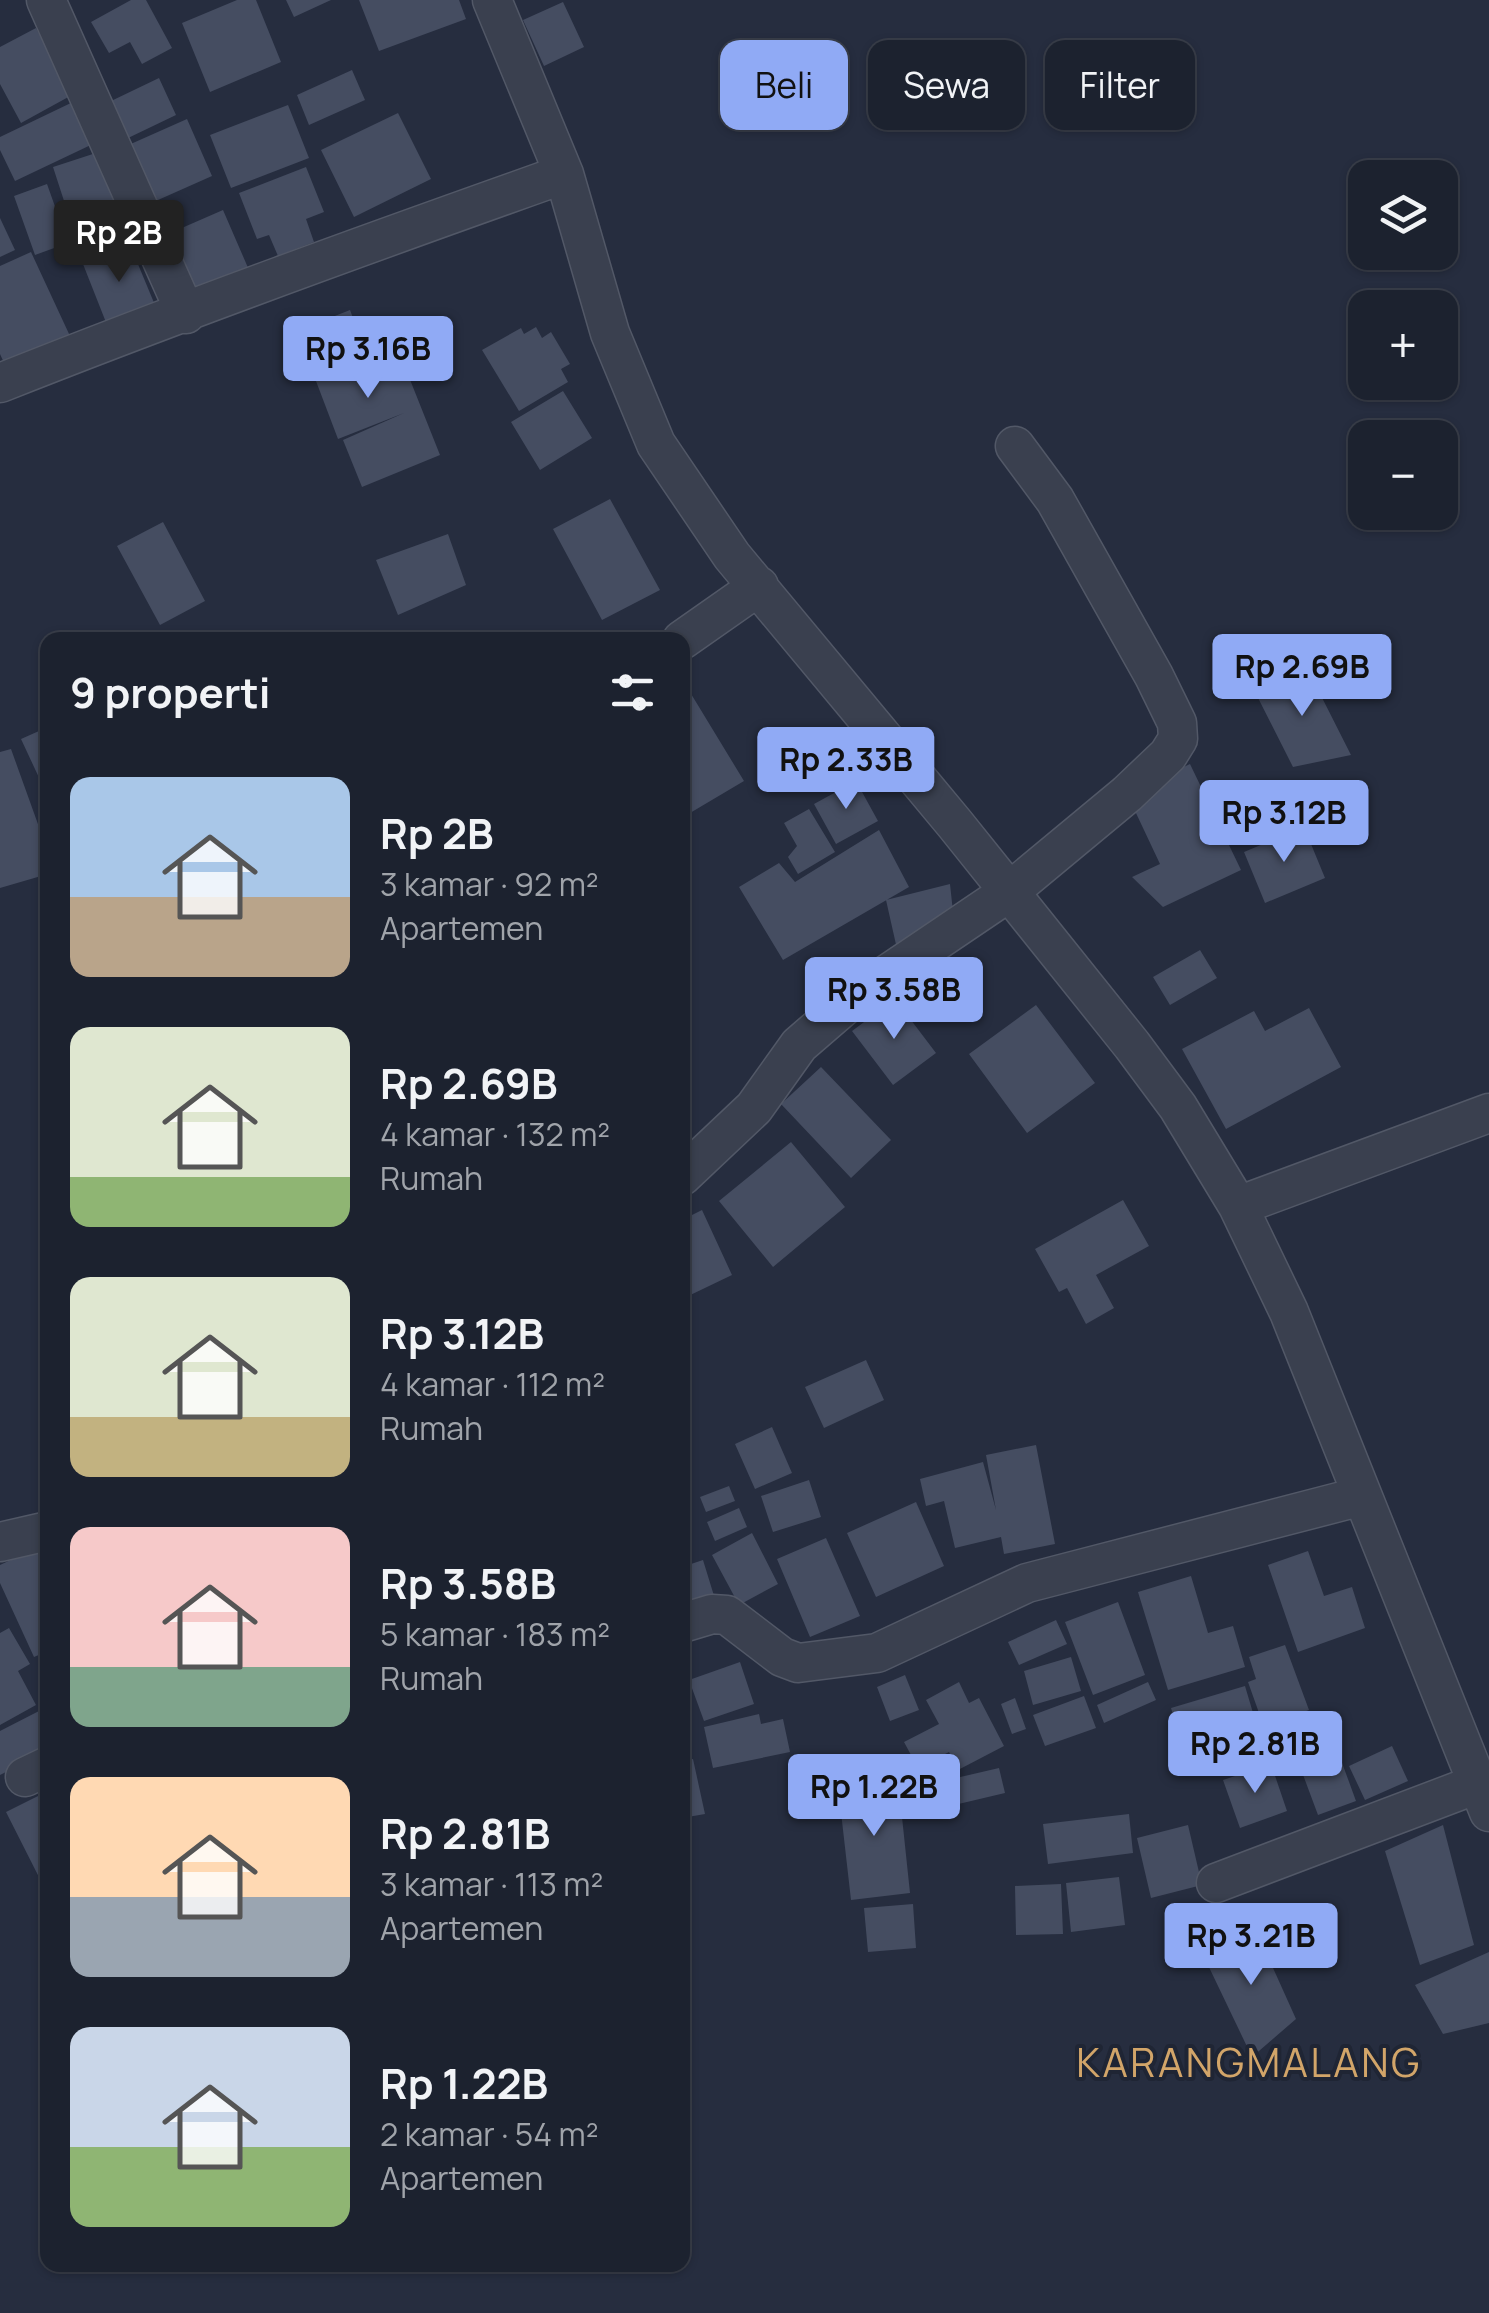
<!DOCTYPE html>
<html lang="id">
<meta charset="utf-8">
<style>
body{margin:0;font-family:Manrope,sans-serif;background:#292f3b;color:#f1f3f6;height:100vh;display:flex;flex-direction:column;font-size:38px;white-space:nowrap}
*{box-sizing:border-box;margin:0}
p{font-size:32px;color:#a0a4aa}
.icon{flex:none;width:55px;height:55px;fill:none;stroke:currentColor;stroke-width:2;stroke-linecap:round;stroke-linejoin:round}
.map{position:relative;flex:1;overflow:hidden}
.panel{position:absolute;left:40px;top:632px;width:650px;height:1640px;display:flex;flex-direction:column;background:#1c222f;border-radius:20px;box-shadow:0 2px 8px #0004,0 0 0 2px #3a3f4b}
.panel>*{flex:none}
.top-card{position:absolute;left:720px;top:40px;width:618px;height:90px;display:flex;gap:20px}
.controls{position:absolute;left:1348px;top:160px;display:grid;gap:20px}
.controls a{display:grid;place-items:center;width:110px;height:110px;border-radius:20px;background:#1c222f;box-shadow:0 2px 8px #0004,0 0 0 2px #3a3f4b;font-size:50px}
.price{position:absolute;translate:-50% -85px;padding:0 22px;border-radius:10px;background:#90aaf5;color:#111;font-size:32px;line-height:65px;filter:drop-shadow(0 2px 5px #0008)}
.price::after{content:'';position:absolute;left:50%;top:60px;width:30px;height:22px;margin-left:-15px;background:inherit;clip-path:polygon(0 0,100% 0,50% 100%)}
.price.on{background:#222;color:#fff}
ul{padding:0;list-style:none}
li{display:flex;align-items:center;gap:30px;height:250px;padding:0 30px}
li span{display:grid;place-items:center;flex:none;width:280px;height:200px;border-radius:20px;color:#555}
li>.icon{margin-inline-start:auto}
span .icon{width:120px;height:120px;fill:#fffc;stroke-width:1}
li b{font-size:42px}
h2{display:flex;justify-content:space-between;align-items:center;height:120px;padding:0 30px;font-size:42px}
.tag{padding:0 35px;border-radius:20px;background:#1c222f;box-shadow:0 2px 8px #0004,0 0 0 2px #3a3f4b;font-size:35px;line-height:90px}
.tag.on{background:#90aaf5;color:#111}
.map>svg:first-child{display:block}
.building{fill:#454d61}
.lines{fill:none;stroke-linecap:round;stroke-linejoin:round}
.minor-casing{stroke:#525867;stroke-width:41}
.minor{stroke:#3a404f;stroke-width:38}
.labels{text-anchor:middle;stroke-width:8;stroke-linejoin:round;paint-order:stroke}
.quarter-label{font-size:40px;letter-spacing:2.5px;fill:#d2a569;stroke:#1f2534}
</style>
<div class="map">
<svg width="1489" height="2313" viewBox="0 0 1489 2313">
<rect width="100%" height="100%" fill="#262d3f"/>
<path class="building" d="M131,0h15l26,48 -30,16 -12,-22 -21,11 -18,-31z
M237,0h19l25,62 -71,30 -28,-69z
M286,0h45l-37,17z
M359,0h100l7,19 -87,32z
M563,2l21,45 -40,19 -21,-46z
M36,28l36,67 -51,28 -21,-39v-37z
M352,70l13,30 -56,25 -12,-30z
M159,78l17,37 -50,24 -17,-37z
M75,101l20,42 -80,38 -15,-31v-13z
M288,105l21,53 -78,30 -21,-53z
M398,113l33,66 -77,38 -33,-67z
M187,119l25,57 -63,28 -25,-57z
M99,152l25,77 -46,15 -25,-77z
M306,167l18,45 -18,7 8,23 -36,14 -9,-21 -12,4 -18,-46z
M47,184l21,59 -33,12 -21,-59z
M223,210l26,60 -54,24 -27,-60z
M0,218l15,32 -15,7z
M128,240l29,70 -48,20 -28,-71z
M31,252l39,84 -65,29 -5,-11v-88z
M350,310l20,53 29,-11 41,103 -78,32 -19,-47 61,-27 -66,26 -41,-108z
M536,327l6,11 9,-6 19,32 -9,5 7,13 -49,29 -37,-61 39,-22 3,6z
M563,391l29,47 -52,32 -29,-48z
M610,499l50,91 -58,30 -49,-91z
M163,522l42,79 -45,24 -43,-79z
M448,534l18,51 -68,30 -22,-55z
M1305,664l46,91 -58,12 -39,-77z
M682,679l62,102 -54,32 -8,-12z
M48,727v70l-27,-58z
M11,749l37,103v22l-48,14v-136z
M1190,764l51,106 -78,37 -31,-30 28,-13 -33,-70z
M856,781l22,40 -42,23 -22,-40z
M809,809l26,43 -37,22 -10,-17 9,-11 -13,-23z
M1304,827l21,51 -60,25 -21,-51z
M879,830l30,57 -126,73 -44,-73 40,-24 16,19z
M950,884l4,37 -57,28 -11,-49z
M1200,950l17,28 -47,27 -17,-28z
M895,999l41,54 -43,32 -41,-54z
M1036,1005l59,78 -68,50 -58,-79z
M1309,1008l32,59 -115,62 -44,-80 72,-38 11,20z
M821,1067l70,73 -40,38 -70,-74z
M791,1142l54,65 -72,60 -54,-66z
M1123,1200l26,46 -53,29 18,33 -28,16 -19,-36 -8,4 -24,-43z
M702,1210l30,65 -50,24v-79z
M866,1360l18,40 -60,28 -19,-41z
M772,1427l20,46 -37,16 -20,-45z
M1036,1445l19,99 -51,10 -3,-17 -46,11 -11,-47 -18,5 -6,-27 63,-17 13,48 -10,-55z
M809,1480l12,37 -48,15 -12,-36z
M729,1486l6,15 -29,11 -6,-15z
M916,1502l28,64 -68,31 -29,-64z
M739,1508l8,19 -32,14 -8,-19z
M752,1533l26,51 -39,21 -27,-50z
M826,1538l34,78 -50,21 -33,-78z
M38,1547l10,21v83l-14,6 -34,-74v-18z
M1308,1551l16,45 28,-9 13,41 -67,24 -30,-87z
M703,1560l12,39 -33,10v-42z
M1191,1576l17,57 25,-7 12,41 -77,23 -30,-98z
M1118,1602l27,73 -52,20 -28,-73z
M1056,1620l11,24 -48,21 -11,-23z
M9,1628l21,36 -12,7 18,34 -36,20v-92z
M1285,1645l24,65 -45,17 -16,-45 8,-3 -7,-22z
M1071,1657l10,34 -48,14 -9,-34z
M740,1662l14,42 -50,17 -15,-41z
M905,1675l14,35 -29,11 -13,-34z
M959,1682l10,21 10,-5 25,48 -46,24 -9,-18 -31,16 -14,-26 35,-18 -13,-24z
M1148,1682l8,18 -52,23 -7,-18z
M1245,1686l11,37 -74,22 -11,-37z
M1084,1696l12,32 -51,18 -12,-31z
M1015,1698l11,31 -14,5 -11,-30z
M39,1711l9,18v22l-48,24v-44z
M759,1714l2,10 22,-5 7,33 -77,16 -9,-41z
M1392,1746l16,35 -43,19 -16,-34z
M1337,1749l19,52 -38,14 -19,-51z
M693,1759l12,55 -23,4v-57z
M1271,1764l16,47 -47,17 -17,-48z
M999,1768l6,25 -55,13 6,-28z
M898,1779l12,114 -59,7 -13,-114z
M48,1791v104l-42,-83z
M1129,1814l4,39 -85,11 -5,-40z
M1188,1825l14,60 -51,13 -14,-60z
M1443,1825l31,120 -54,20 -35,-114z
M1119,1877l6,48 -54,7 -5,-49z
M1061,1884l2,50 -47,1 -1,-49z
M913,1904l3,44 -48,4 -4,-44z
M1250,1917l46,102 -44,38 -45,-94z
M1489,1952v71l-46,11 -28,-49z"/>
<g class="lines">
<defs>
<path id="minor" d="M46,0l140,314
M492,0l72,174 46,159 46,111 76,112 223,268 177,221 46,62 60,99 51,106 200,500
M0,383c186,-74 375,-142 564,-209
M682,640l77,-54
M682,1176l72,-68 45,-63 59,-51 151,-102 118,-98 41,-39 10,-16 -1,-16 -23,-47 -99,-176 -40,-54
M1238,1206l251,-93
M0,1542l48,-11
M682,1623l30,-9 15,1 55,42 16,6 79,-10 150,-70 335,-87
M25,1777l23,-11
M1216,1883l261,-99"/>
</defs>
<use href="#minor" class="minor-casing"/>
<use href="#minor" class="minor"/>
</g>
<g class="labels">
<g class="quarter-label">
<text x="1249" y="2077">KARANGMALANG</text>
</g>
</g>
</svg>
<div class="controls">
<a><svg class="icon" aria-label="layers" viewBox="0 0 24 24"><path d="M12 4l9 5-9 5-9-5zM3 14l9 5 9-5"/></svg></a>
<a>+</a>
<a>−</a>
</div>
<b class="price on" style="left:119px;top:285px">Rp 2B</b>
<b class="price" style="left:368px;top:401px">Rp 3.16B</b>
<b class="price" style="left:1302px;top:719px">Rp 2.69B</b>
<b class="price" style="left:846px;top:812px">Rp 2.33B</b>
<b class="price" style="left:1284px;top:865px">Rp 3.12B</b>
<b class="price" style="left:894px;top:1042px">Rp 3.58B</b>
<b class="price" style="left:1255px;top:1796px">Rp 2.81B</b>
<b class="price" style="left:874px;top:1839px">Rp 1.22B</b>
<b class="price" style="left:1251px;top:1988px">Rp 3.21B</b>
<div class="top-card">
<a class="tag on">Beli</a>
<a class="tag">Sewa</a>
<a class="tag">Filter</a>
</div>
<section class="panel">
<h2>9 properti<svg class="icon" aria-label="filters" viewBox="0 0 24 24"><path d="M4 7h16M4 17h16"/><circle cx="9" cy="7" r="2"/><circle cx="15" cy="17" r="2"/></svg></h2>
<ul>
<li><span style="background:linear-gradient(#a9c7e8 60%,#b9a48a 0)"><svg class="icon" aria-label="home" viewBox="0 0 24 24"><path d="M3 11l9-7 9 7M6 9v11h12V9"/></svg></span><div><b>Rp 2B</b><p>3 kamar · 92 m²</p><p>Apartemen</p></div></li>
<li><span style="background:linear-gradient(#dfe7d0 75%,#8fb573 0)"><svg class="icon" aria-label="home" viewBox="0 0 24 24"><path d="M3 11l9-7 9 7M6 9v11h12V9"/></svg></span><div><b>Rp 2.69B</b><p>4 kamar · 132 m²</p><p>Rumah</p></div></li>
<li><span style="background:linear-gradient(#dfe7d0 70%,#c2b280 0)"><svg class="icon" aria-label="home" viewBox="0 0 24 24"><path d="M3 11l9-7 9 7M6 9v11h12V9"/></svg></span><div><b>Rp 3.12B</b><p>4 kamar · 112 m²</p><p>Rumah</p></div></li>
<li><span style="background:linear-gradient(#f6c9c9 70%,#7fa58c 0)"><svg class="icon" aria-label="home" viewBox="0 0 24 24"><path d="M3 11l9-7 9 7M6 9v11h12V9"/></svg></span><div><b>Rp 3.58B</b><p>5 kamar · 183 m²</p><p>Rumah</p></div></li>
<li><span style="background:linear-gradient(#ffd9b3 60%,#9aa5b1 0)"><svg class="icon" aria-label="home" viewBox="0 0 24 24"><path d="M3 11l9-7 9 7M6 9v11h12V9"/></svg></span><div><b>Rp 2.81B</b><p>3 kamar · 113 m²</p><p>Apartemen</p></div></li>
<li><span style="background:linear-gradient(#c9d6e8 60%,#8fb573 0)"><svg class="icon" aria-label="home" viewBox="0 0 24 24"><path d="M3 11l9-7 9 7M6 9v11h12V9"/></svg></span><div><b>Rp 1.22B</b><p>2 kamar · 54 m²</p><p>Apartemen</p></div></li>
</ul>
</section>
</div>
